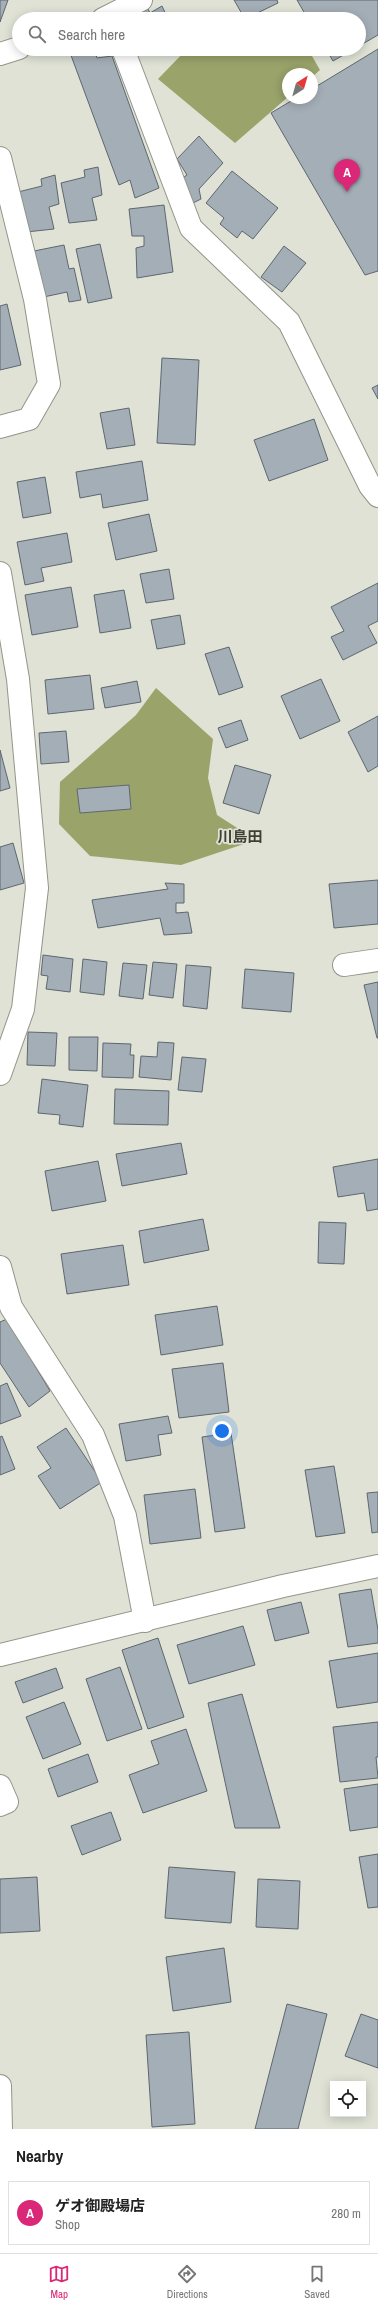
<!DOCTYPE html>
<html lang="en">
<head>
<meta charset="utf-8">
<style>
  body { margin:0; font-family:"Archivo Narrow","Noto Sans JP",sans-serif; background:#f6f6f6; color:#222 }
  .controls { position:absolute; right:12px; bottom:12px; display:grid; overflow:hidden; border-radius:0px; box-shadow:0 2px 10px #0003 }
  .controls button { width:36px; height:36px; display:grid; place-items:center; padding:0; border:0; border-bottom:1px solid #e0e0e0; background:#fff; color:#222; font:20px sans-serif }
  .compass { position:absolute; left:282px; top:68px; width:36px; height:36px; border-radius:50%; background:#fff; box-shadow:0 2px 10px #0003; rotate:37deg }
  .you { position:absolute; left:222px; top:1431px; width:14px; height:14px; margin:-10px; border:3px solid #fff; border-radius:50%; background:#1a73e8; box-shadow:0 0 0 6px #1a73e833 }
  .badge { display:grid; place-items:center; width:26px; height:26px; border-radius:50%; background:#db2777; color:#fff; font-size:13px; font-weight:700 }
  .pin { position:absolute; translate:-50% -33px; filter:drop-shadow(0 1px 2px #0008) }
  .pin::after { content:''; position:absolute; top:21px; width:14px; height:12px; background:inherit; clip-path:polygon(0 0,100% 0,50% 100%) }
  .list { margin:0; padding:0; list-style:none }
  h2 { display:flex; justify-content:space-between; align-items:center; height:52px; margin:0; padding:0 16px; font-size:17px }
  h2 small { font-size:13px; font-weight:400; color:#767676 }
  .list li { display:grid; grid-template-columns:26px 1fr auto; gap:12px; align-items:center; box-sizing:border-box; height:64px; margin:0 8px 8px; padding:0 8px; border:1px solid #e0e0e0; border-radius:0px }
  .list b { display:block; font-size:15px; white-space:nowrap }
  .list p { margin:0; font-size:13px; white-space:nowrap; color:#767676 }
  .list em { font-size:13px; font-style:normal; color:#767676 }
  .icon { flex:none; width:22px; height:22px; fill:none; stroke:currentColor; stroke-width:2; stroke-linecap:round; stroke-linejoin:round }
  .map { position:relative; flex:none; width:378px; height:2129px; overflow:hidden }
  .search { position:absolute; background:#fff; box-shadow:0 2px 10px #0003; left:12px; right:12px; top:12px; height:44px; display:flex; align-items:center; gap:10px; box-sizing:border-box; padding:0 14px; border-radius:22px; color:#767676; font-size:15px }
  .sheet { height:124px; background:#fff }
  nav { display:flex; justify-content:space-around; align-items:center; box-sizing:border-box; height:56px; border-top:1px solid #e0e0e0; background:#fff; font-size:11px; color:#767676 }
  nav a { display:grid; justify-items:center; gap:2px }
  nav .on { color:#db2777 }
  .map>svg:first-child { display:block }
  .forest { fill:#9aa36a }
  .building { fill:#a4aeb6; stroke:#5e676f }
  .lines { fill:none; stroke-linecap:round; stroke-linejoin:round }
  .street-casing { stroke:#93958a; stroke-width:24 }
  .street { stroke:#fff; stroke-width:22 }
  .labels { text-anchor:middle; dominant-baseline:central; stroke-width:3.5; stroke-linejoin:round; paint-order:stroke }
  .quarter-label { font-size:15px; font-weight:bold; fill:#3e4036; stroke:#dfe2d5 }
</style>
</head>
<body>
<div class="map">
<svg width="378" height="2129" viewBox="0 0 378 2129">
  <rect width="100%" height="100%" fill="#dfe2d5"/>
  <g class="forest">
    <path d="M187 49H308L320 70 312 77V74H288V97L235 143 158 79Z"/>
    <path d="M156 688 213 739 208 778 217 815 256 840 181 865 90 856 59 824 60 782 136 715Z"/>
  </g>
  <g class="building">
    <path d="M0 0H8L0 22Z"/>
    <path d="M234 0H277L278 3 245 19Z"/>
    <path d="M297 0H378V35L359 46V19H308Z"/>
    <path d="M162 6 168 19H133L131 15 147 7 150 13Z"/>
    <path d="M94 49 97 58 112 56 159 188 135 198 130 180 119 185 69 50Z"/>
    <path d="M326 49H354L333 61Z"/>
    <path d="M378 49V271L365 275 271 113 296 98H312V89Z"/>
    <path d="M199 136 223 163 199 189 201 199 193 203 181 179 187 175 177 159Z"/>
    <path d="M98 167 102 195 92 198 97 220 69 223 61 183 85 177 84 170Z"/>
    <path d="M232 171 278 208 253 239 242 231 237 238 220 224 224 218 206 203Z"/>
    <path d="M55 175 59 204 49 207 54 229 26 232 18 192 42 186 41 179Z"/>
    <path d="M164 205 173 272 137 278 136 248 144 246V236H132L129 209Z"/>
    <path d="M100 244 112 298 88 303 76 249Z"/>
    <path d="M64 245 69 269 74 268 81 300 69 302 67 292 39 298 29 252Z"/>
    <path d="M284 246 306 263 282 292 261 277Z"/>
    <path d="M7 304 21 365 0 370V306Z"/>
    <path d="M162 358 199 360 195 445 157 443Z"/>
    <path d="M378 385V399L372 388Z"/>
    <path d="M129 408 135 445 107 449 100 413Z"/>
    <path d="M314 419 328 460 269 481 254 440Z"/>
    <path d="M142 461 148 500 103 508 101 494 80 498 76 472Z"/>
    <path d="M45 477 51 513 23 518 17 482Z"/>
    <path d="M149 514 157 551 116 560 108 523Z"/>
    <path d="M67 533 72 562 41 568 44 581 25 585 17 542Z"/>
    <path d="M169 569 174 599 146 603 140 574Z"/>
    <path d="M378 583V621L368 626 377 643 343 660 331 637 344 631 331 607Z"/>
    <path d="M71 587 78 627 32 635 25 595Z"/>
    <path d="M124 590 131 628 100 633 94 595Z"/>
    <path d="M180 615 185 644 157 649 151 620Z"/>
    <path d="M229 647 243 687 219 695 205 654Z"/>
    <path d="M90 675 94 709 48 714 45 680Z"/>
    <path d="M321 679 340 721 300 739 281 696Z"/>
    <path d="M137 681 141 702 105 708 101 688Z"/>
    <path d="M378 716V766L368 772 348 732Z"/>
    <path d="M241 720 248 740 226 748 218 728Z"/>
    <path d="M66 731 69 762 41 764 39 733Z"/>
    <path d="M0 750 10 788 0 791Z"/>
    <path d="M235 765 271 775 259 814 223 803Z"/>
    <path d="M129 785 131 809 80 813 77 789Z"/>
    <path d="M13 843 24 883 0 890V847Z"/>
    <path d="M378 880V924L334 928 329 884Z"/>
    <path d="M165 883 184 884V903H176V913L188 912 192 933 164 935 160 918 98 928 92 900 168 889Z"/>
    <path d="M43 955 73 959 70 992 46 989 48 976 41 975Z"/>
    <path d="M83 959 107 962 104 995 80 992Z"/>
    <path d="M153 962 177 964 173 998 149 995Z"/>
    <path d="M123 963 147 965 143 999 119 996Z"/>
    <path d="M186 965 211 967 207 1009 183 1006Z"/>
    <path d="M245 969 294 973 291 1012 242 1008Z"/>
    <path d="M378 982V1038H377L364 985Z"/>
    <path d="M28 1032 57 1033 55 1066 27 1065Z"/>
    <path d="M69 1037H98L97 1071 69 1070Z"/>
    <path d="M158 1042 174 1043 171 1080 139 1077 141 1056 157 1057Z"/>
    <path d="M103 1043 131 1044 130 1055H134L133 1078 102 1077Z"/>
    <path d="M182 1057 206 1059 202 1092 178 1090Z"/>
    <path d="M42 1079 88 1085 83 1127 59 1124 60 1115 38 1113Z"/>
    <path d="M115 1089 169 1091 168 1125 114 1124Z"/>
    <path d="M181 1143 187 1174 122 1186 116 1154Z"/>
    <path d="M378 1159V1209L367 1211 364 1193 338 1197 333 1167Z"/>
    <path d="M98 1161 106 1201 52 1211 45 1171Z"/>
    <path d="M203 1219 209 1250 144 1263 139 1231Z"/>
    <path d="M319 1222 346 1223 344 1264 318 1263Z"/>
    <path d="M123 1245 129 1285 67 1294 61 1254Z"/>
    <path d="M217 1306 223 1345 161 1355 155 1315Z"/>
    <path d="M7 1319 50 1391 29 1407 0 1363V1322Z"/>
    <path d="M223 1363 229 1412 179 1418 172 1369Z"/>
    <path d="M7 1383 21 1416 0 1424V1386Z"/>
    <path d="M168 1416 172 1433 158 1435 161 1455 126 1461 119 1424Z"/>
    <path d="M66 1428 102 1482 60 1509 38 1476 51 1468 37 1447Z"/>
    <path d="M231 1433 245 1528 215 1532 202 1437Z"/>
    <path d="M2 1436 15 1469 0 1475V1437Z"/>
    <path d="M334 1466 345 1533 316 1537 305 1470Z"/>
    <path d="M195 1489 201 1538 150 1544 144 1495Z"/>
    <path d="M378 1492V1532L372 1533 367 1493Z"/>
    <path d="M371 1589 378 1630V1643L348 1647 339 1594Z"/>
    <path d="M301 1602 309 1633 275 1641 267 1610Z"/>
    <path d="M243 1626 255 1665 189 1684 177 1645Z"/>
    <path d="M158 1638 184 1717 148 1729 122 1650Z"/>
    <path d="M378 1653V1702L337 1708 329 1661Z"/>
    <path d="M120 1667 142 1729 107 1741 86 1679Z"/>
    <path d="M56 1668 63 1688 23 1703 15 1682Z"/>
    <path d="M242 1694 280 1828H235L208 1703Z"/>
    <path d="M64 1702 81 1744 43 1759 26 1717Z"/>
    <path d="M378 1722V1757H376L378 1778 340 1782 333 1727Z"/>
    <path d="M186 1729 207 1791 143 1813 129 1775 159 1764 151 1741Z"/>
    <path d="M88 1754 98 1782 58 1797 48 1769Z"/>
    <path d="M378 1784V1827L350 1831 344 1789Z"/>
    <path d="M111 1812 121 1840 82 1855 71 1826Z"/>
    <path d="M378 1854V1907L368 1908 359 1857Z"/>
    <path d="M169 1867 235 1872 231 1923 165 1918Z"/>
    <path d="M37 1877 40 1931 0 1933V1879Z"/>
    <path d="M258 1879 300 1881 298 1929 256 1927Z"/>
    <path d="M224 1948 231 2002 173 2011 166 1957Z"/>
    <path d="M287 2004 327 2014 298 2129H255Z"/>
    <path d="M361 2014 378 2020V2068L345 2056Z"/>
    <path d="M189 2032 195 2124 152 2127 146 2035Z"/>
  </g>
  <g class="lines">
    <g class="street-casing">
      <g id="street">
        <path d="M103 19 141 0"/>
        <path d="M123 49 191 228 289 322 370 486 378 496"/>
        <path d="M0 54 19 48"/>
        <path d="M0 158 35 299 49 384 29 419 0 427"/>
        <path d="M0 573 18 679 37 888 23 1009 0 1074"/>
        <path d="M344 965 378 960"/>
        <path d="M0 1267 11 1307 93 1435 125 1516 145 1621"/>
        <path d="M0 1655 283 1586 378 1566"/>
        <path d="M0 1786 7 1802 0 1805"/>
        <path d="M0 2086 1 2129"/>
      </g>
    </g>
    <use href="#street" class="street"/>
  </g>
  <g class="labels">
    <g class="quarter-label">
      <text x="240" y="836">川島田</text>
    </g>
  </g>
</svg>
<div class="controls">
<button><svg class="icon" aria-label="locate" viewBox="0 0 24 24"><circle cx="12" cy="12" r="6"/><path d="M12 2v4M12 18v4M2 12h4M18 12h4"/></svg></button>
</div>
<svg class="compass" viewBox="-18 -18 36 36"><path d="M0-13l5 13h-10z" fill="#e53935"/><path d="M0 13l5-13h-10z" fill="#767676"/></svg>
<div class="you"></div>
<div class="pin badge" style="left:347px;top:192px">A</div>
<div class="search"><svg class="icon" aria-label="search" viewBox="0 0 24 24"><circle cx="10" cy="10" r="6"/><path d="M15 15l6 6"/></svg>Search here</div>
</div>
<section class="sheet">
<h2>Nearby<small></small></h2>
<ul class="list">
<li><span class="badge">A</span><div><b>ゲオ御殿場店</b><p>Shop</p></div><em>280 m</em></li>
</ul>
</section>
<nav>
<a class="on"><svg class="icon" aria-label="map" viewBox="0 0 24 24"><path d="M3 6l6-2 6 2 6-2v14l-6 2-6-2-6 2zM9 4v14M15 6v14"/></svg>Map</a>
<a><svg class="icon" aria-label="directions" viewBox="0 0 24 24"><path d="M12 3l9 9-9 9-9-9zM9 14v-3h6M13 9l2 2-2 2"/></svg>Directions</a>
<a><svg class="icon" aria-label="saved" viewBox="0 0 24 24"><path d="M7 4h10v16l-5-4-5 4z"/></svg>Saved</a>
</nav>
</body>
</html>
